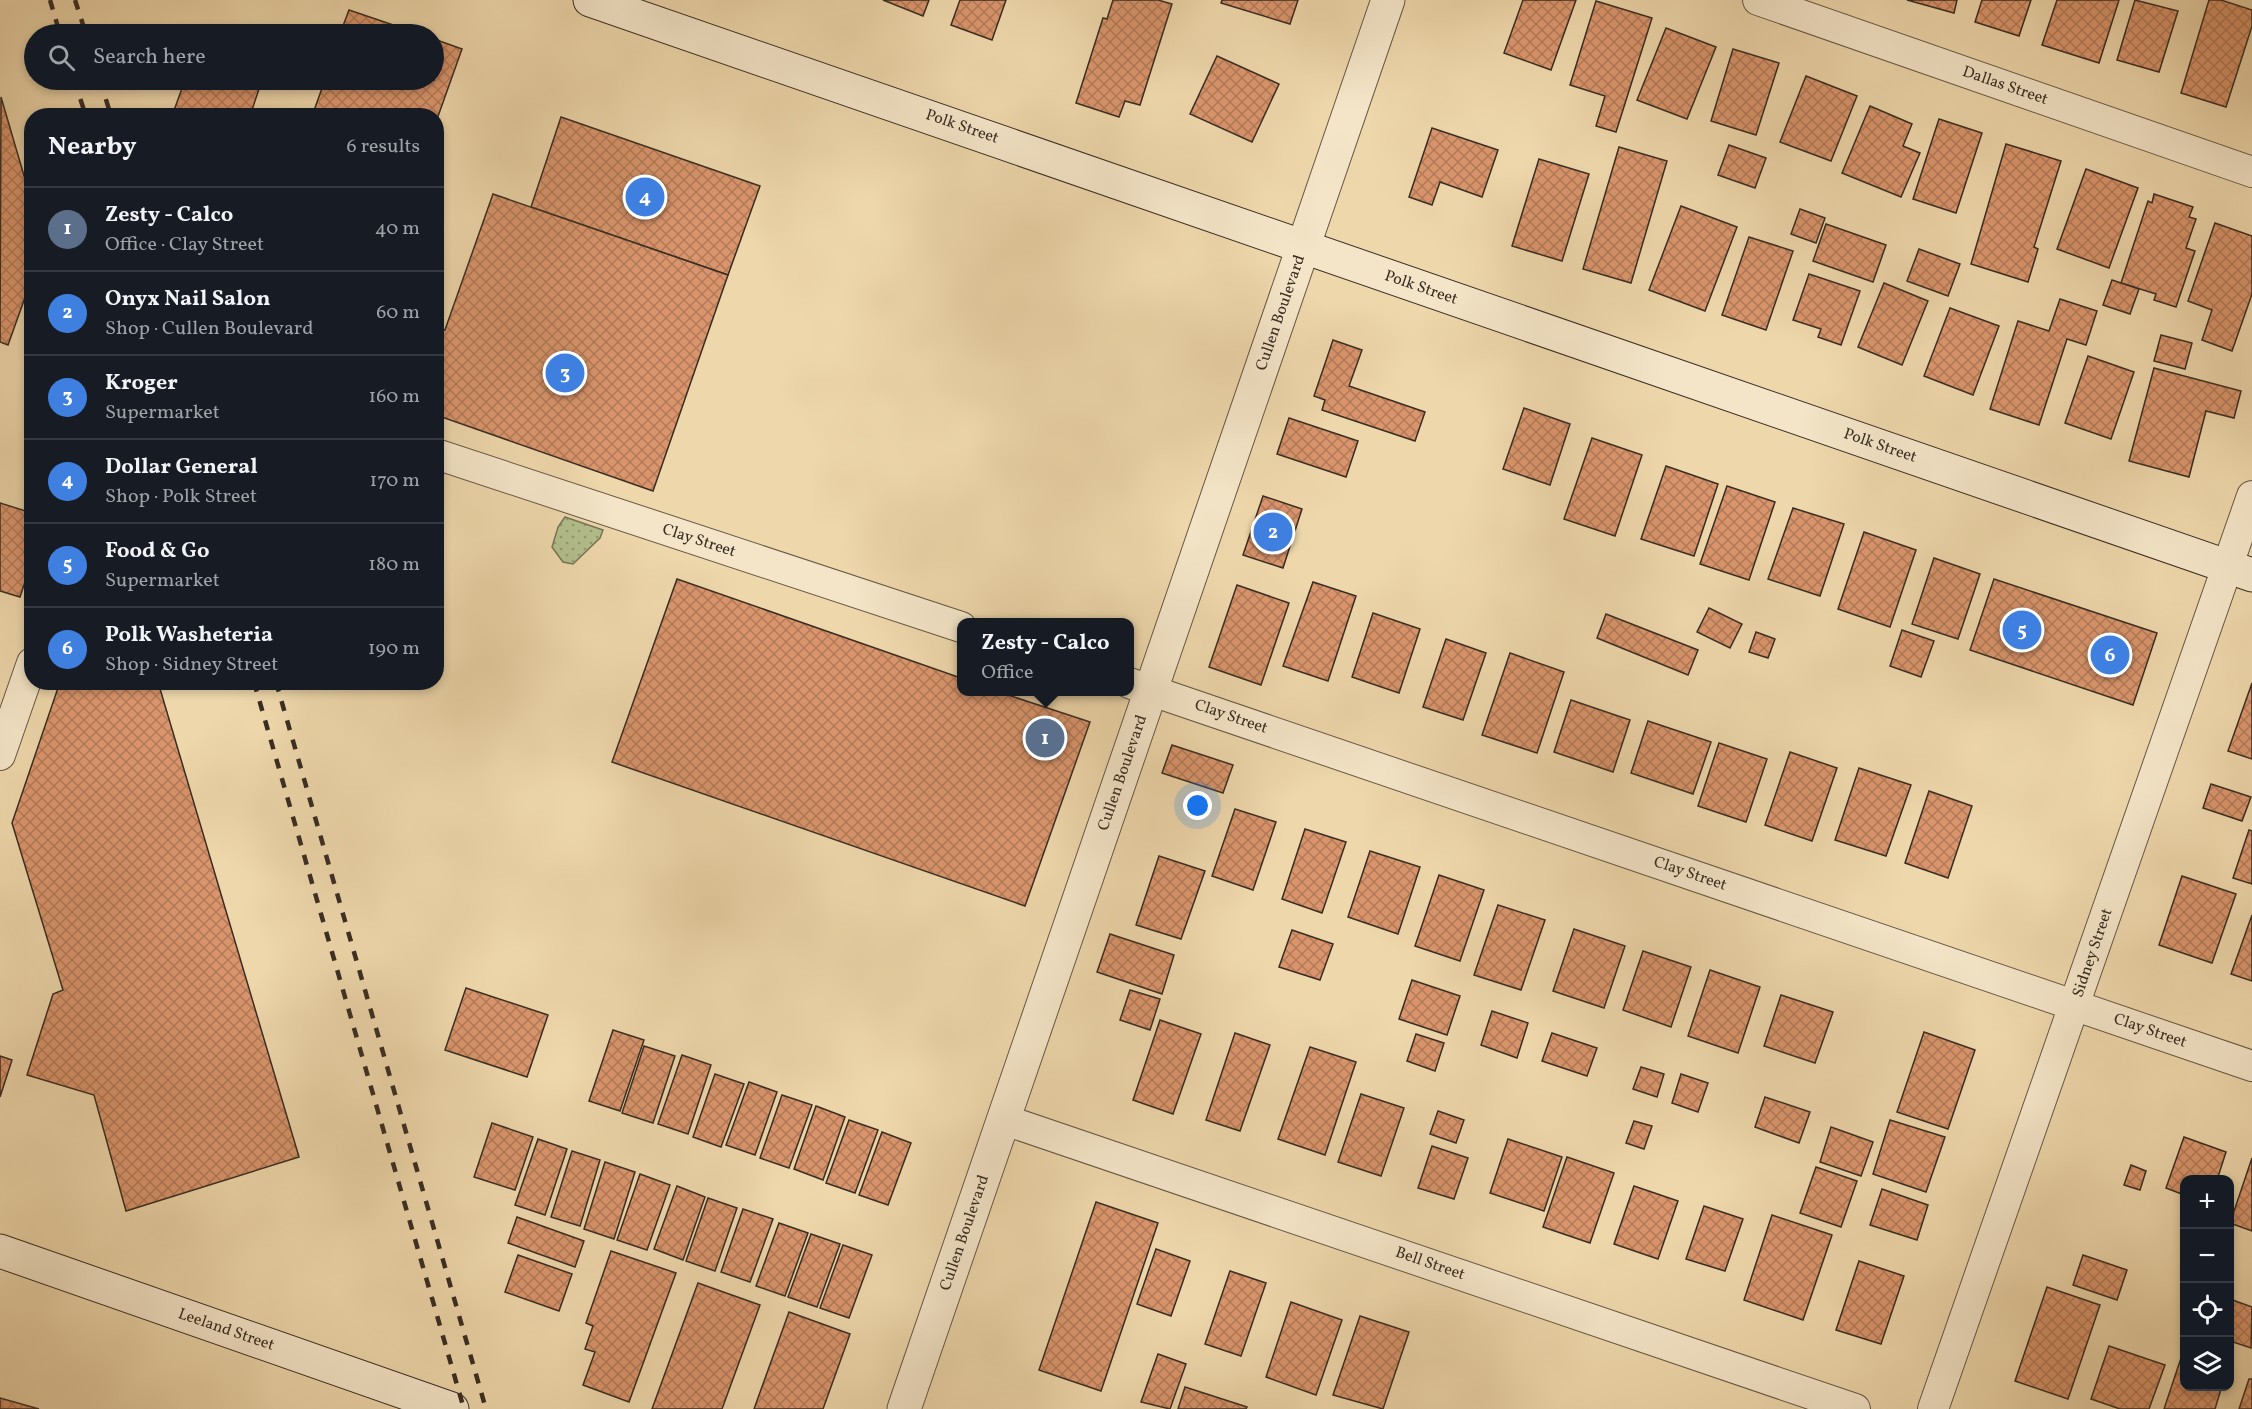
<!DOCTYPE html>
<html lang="en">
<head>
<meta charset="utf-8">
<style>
  body { margin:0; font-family:Vollkorn,serif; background:#242831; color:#f1f3f6 }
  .controls { position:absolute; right:18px; bottom:18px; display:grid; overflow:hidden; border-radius:12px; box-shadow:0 3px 9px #0003 }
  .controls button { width:54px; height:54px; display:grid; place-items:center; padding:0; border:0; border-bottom:2px solid #363941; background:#171b24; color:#f1f3f6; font:30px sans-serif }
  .you { position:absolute; left:1198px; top:806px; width:21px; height:21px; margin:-15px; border:4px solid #fff; border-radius:50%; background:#1a73e8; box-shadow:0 0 0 9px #1a73e833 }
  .badge { display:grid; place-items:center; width:39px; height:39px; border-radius:50%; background:#0f766e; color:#fff; font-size:20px; font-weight:700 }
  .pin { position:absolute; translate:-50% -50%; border:3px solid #fff; box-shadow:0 2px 6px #0006 }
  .popup { position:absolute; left:957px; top:618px; width:177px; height:78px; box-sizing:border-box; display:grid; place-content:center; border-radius:12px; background:#171b24; filter:drop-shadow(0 2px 4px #0005); font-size:20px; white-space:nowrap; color:#9ea1a6 }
  .popup b { font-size:22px; color:#f1f3f6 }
  .popup::after { content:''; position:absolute; left:50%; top:100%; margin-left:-12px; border:12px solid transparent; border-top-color:#171b24 }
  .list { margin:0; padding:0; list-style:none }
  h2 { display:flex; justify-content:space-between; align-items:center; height:78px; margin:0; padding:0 24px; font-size:26px }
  h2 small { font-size:20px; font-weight:400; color:#9ea1a6 }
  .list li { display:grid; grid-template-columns:39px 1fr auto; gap:18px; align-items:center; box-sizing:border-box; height:84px; padding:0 24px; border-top:2px solid #363941 }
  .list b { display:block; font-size:22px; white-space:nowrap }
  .list p { margin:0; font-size:20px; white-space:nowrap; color:#9ea1a6 }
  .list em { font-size:20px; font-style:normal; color:#9ea1a6 }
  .icon { flex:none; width:33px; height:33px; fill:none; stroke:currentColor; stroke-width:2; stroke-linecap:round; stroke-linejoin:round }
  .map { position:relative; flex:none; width:2252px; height:1409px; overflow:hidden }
  .search { position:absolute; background:#171b24; box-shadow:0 3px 9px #0003; left:24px; top:24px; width:420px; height:66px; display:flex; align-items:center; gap:15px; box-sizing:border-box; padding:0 21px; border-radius:33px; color:#9ea1a6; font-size:22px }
  .panel { position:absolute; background:#171b24; box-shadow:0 3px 9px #0003; left:24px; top:108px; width:420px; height:582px; border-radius:24px }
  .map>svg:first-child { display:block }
  .grass { fill:url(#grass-dots); stroke:#767658; stroke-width:1.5 }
  .building { fill:url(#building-cross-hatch); stroke:#382d23; stroke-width:1.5 }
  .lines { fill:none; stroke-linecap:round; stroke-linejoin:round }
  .minor-casing { stroke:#665845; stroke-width:32 }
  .tertiary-casing { stroke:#665845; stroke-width:35 }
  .secondary-casing { stroke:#382d23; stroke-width:35 }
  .minor { stroke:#f4e5c8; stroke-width:30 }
  .tertiary { stroke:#f4e5c8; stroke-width:33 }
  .secondary { stroke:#f4e5c8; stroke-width:33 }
  .rail { stroke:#382d23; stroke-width:4.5; stroke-dasharray:10 10; stroke-linecap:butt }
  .labels { text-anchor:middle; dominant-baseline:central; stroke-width:6; stroke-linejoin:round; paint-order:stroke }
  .street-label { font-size:16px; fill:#382d23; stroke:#f4e5c8 }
</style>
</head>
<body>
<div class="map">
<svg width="2252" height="1409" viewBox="0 0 2252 1409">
  <defs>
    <pattern id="grass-dots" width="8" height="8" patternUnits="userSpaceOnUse" patternTransform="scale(1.5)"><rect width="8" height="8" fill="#b3bf8d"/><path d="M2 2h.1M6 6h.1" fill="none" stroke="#939c73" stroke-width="1.8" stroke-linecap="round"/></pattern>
    <pattern id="building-cross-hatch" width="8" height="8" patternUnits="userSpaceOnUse" patternTransform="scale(1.5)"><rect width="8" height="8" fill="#da956c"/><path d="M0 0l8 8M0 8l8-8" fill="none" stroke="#b27a58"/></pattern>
  </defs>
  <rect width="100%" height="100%" fill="#eed7ab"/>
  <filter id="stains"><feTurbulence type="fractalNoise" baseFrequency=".00333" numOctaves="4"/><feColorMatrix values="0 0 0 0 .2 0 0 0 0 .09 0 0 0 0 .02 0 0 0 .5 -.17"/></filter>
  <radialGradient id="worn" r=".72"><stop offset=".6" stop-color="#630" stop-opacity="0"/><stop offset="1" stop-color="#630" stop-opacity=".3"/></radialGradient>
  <path class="grass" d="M565 517 603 530 600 538 573 564 563 562 552 547 558 527Z"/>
  <g class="building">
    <path d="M883 0H929L923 16Z"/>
    <path d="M960 0H1006L992 40 951 25Z"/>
    <path d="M1113 0H1158L1172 4 1140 105 1125 101 1119 117 1076 103 1103 18 1107 19Z"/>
    <path d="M1222 0H1298L1290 24 1221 3Z"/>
    <path d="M1523 0H1576L1551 70 1504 53Z"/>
    <path d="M1907 0H1957L1954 13Z"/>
    <path d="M1982 0H2031L2019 36 1975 22Z"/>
    <path d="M2057 0H2119L2099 63 2042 45Z"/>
    <path d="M2135 0 2178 11 2159 72 2117 60Z"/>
    <path d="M2209 0H2221L2252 10V26L2226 107 2181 93Z"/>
    <path d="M1596 1 1652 18 1616 132 1596 126 1605 96 1570 85Z"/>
    <path d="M349 10 420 34H340Z"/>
    <path d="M1666 28 1716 47 1687 119 1637 100Z"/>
    <path d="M434 39 462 49 436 122V116H312L325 80H434Z"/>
    <path d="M1733 49 1779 63 1756 135 1711 121Z"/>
    <path d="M1217 56 1279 84 1252 142 1190 114Z"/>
    <path d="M1806 76 1857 96 1831 161 1780 142Z"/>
    <path d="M185 80H262L250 116H172Z"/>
    <path d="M1 97 32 203V278L8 345 0 342Z"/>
    <path d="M1870 106 1912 124 1903 146 1920 153 1901 197 1842 173Z"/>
    <path d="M561 117 760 186 728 275 531 207Z"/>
    <path d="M1939 119 1982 133 1956 213 1913 199Z"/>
    <path d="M1432 128 1498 150 1482 197 1440 182 1432 205 1409 197Z"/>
    <path d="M2006 144 2061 161 2034 247 2038 249 2028 282 1971 264Z"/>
    <path d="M1729 145 1766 158 1755 188 1718 175Z"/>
    <path d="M1619 147 1667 161 1631 283 1583 269Z"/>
    <path d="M1539 159 1589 174 1562 261 1512 246Z"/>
    <path d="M2086 169 2138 188 2109 268 2057 249Z"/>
    <path d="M493 194 728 275 653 491 436 415V327L445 330 446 327Z"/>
    <path d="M2154 194 2193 207 2189 217 2196 219 2186 248 2195 251 2176 307 2154 300 2156 294 2121 283 2148 201 2152 203Z"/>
    <path d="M1681 206 1737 227 1705 311 1649 290Z"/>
    <path d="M1800 209 1825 218 1816 243 1791 234Z"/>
    <path d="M2215 223 2252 236V294L2232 351 2202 340 2212 310 2188 301Z"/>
    <path d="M1826 224 1886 245 1873 282 1813 261Z"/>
    <path d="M1749 237 1793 251 1766 330 1722 315Z"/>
    <path d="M1919 249 1960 264 1948 296 1907 281Z"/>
    <path d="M1809 274 1860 291 1841 345 1818 337 1821 329 1793 320Z"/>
    <path d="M2112 280 2139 289 2130 314 2103 305Z"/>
    <path d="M1884 283 1928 301 1902 365 1858 347Z"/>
    <path d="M2060 299 2097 311 2086 345 2067 339 2039 425 1990 409 2018 321 2049 331Z"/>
    <path d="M1950 308 1999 326 1973 395 1924 376Z"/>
    <path d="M2161 335 2192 343 2185 369 2154 361Z"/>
    <path d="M1333 340 1362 350 1349 386 1425 412 1415 441 1322 410 1325 400 1314 396Z"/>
    <path d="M2088 356 2134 372 2111 439 2065 423Z"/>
    <path d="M2154 368 2241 391 2234 418 2206 411 2189 477 2129 461Z"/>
    <path d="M1524 408 1570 424 1550 485 1503 469Z"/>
    <path d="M1289 418 1358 441 1346 477 1277 454Z"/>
    <path d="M1592 438 1642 455 1615 536 1564 519Z"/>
    <path d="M1666 466 1718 484 1694 556 1641 539Z"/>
    <path d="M1727 486 1775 502 1749 580 1700 564Z"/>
    <path d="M1263 496 1302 509 1283 568 1243 555Z"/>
    <path d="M0 503 32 513V561L20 597 0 591Z"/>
    <path d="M1793 508 1844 524 1820 596 1768 579Z"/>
    <path d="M1864 532 1916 550 1890 627 1838 609Z"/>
    <path d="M1934 558 1980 574 1958 639 1912 624Z"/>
    <path d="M677 579 961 678V692H999L1090 722 1025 906 612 762Z"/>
    <path d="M1994 579 2157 633 2133 705 1970 650Z"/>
    <path d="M1313 582 1356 596 1328 681 1283 666Z"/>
    <path d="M1237 585 1289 603 1261 685 1209 667Z"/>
    <path d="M1709 608 1742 624 1730 648 1697 632Z"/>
    <path d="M1373 613 1420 629 1399 693 1352 677Z"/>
    <path d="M1606 614 1698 650 1688 675 1597 638Z"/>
    <path d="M1902 630 1934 641 1921 677 1890 666Z"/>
    <path d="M1756 632 1775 639 1768 658 1749 652Z"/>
    <path d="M1446 639 1486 653 1463 720 1423 707Z"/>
    <path d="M1510 653 1564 672 1537 753 1482 735Z"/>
    <path d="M60 682H158L299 1157 126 1211 94 1095 27 1075 53 994 63 990 12 823Z"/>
    <path d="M2252 683V759L2228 751Z"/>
    <path d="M1571 700 1630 720 1613 772 1554 752Z"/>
    <path d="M1648 721 1711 742 1693 794 1631 773Z"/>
    <path d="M1719 743 1767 759 1746 822 1698 806Z"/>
    <path d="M1172 745 1233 765 1223 793 1162 773Z"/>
    <path d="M1790 752 1837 768 1812 841 1765 825Z"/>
    <path d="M1859 768 1911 785 1886 856 1835 840Z"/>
    <path d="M2211 784 2251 797 2242 821 2203 808Z"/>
    <path d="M1929 791 1972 806 1948 878 1905 863Z"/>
    <path d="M1235 809 1276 822 1253 890 1212 876Z"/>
    <path d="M1305 829 1346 842 1322 913 1282 899Z"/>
    <path d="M2249 830 2252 831V884L2233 878Z"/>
    <path d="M1370 851 1420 867 1398 934 1348 917Z"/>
    <path d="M1159 856 1205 871 1181 939 1136 925Z"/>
    <path d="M1439 875 1484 890 1460 961 1415 946Z"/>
    <path d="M2182 876 2236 894 2212 963 2159 945Z"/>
    <path d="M1498 905 1545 920 1521 990 1474 975Z"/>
    <path d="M2252 915V981L2231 974Z"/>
    <path d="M1574 929 1625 946 1604 1008 1553 991Z"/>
    <path d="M1292 930 1333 944 1320 980 1279 967Z"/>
    <path d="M1110 934 1174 955 1162 994 1097 972Z"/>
    <path d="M1643 951 1691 967 1671 1027 1623 1010Z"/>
    <path d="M1710 970 1760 987 1738 1053 1688 1036Z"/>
    <path d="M1412 980 1460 996 1447 1035 1399 1019Z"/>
    <path d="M466 988 548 1015 527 1077 445 1050Z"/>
    <path d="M1130 990 1160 999 1150 1030 1120 1020Z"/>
    <path d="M1781 995 1833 1012 1815 1063 1764 1046Z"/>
    <path d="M1492 1011 1528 1023 1517 1058 1481 1045Z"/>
    <path d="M1160 1020 1201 1034 1173 1114 1133 1100Z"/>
    <path d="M613 1030 644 1040 620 1111 589 1101Z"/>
    <path d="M1924 1032 1975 1050 1948 1129 1897 1112Z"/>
    <path d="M1235 1033 1270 1045 1240 1131 1206 1120Z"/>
    <path d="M1552 1033 1597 1048 1587 1076 1542 1061Z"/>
    <path d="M1416 1034 1444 1043 1435 1071 1407 1061Z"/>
    <path d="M644 1046 675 1056 653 1123 622 1113Z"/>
    <path d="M1310 1047 1356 1062 1325 1155 1278 1139Z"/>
    <path d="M682 1055 711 1065 688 1134 658 1124Z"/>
    <path d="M0 1056 12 1060 0 1097Z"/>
    <path d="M1641 1067 1664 1074 1657 1097 1633 1089Z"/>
    <path d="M715 1074 744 1084 721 1147 693 1137Z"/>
    <path d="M1681 1074 1708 1083 1698 1112 1672 1103Z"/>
    <path d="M749 1082 777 1092 755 1155 726 1145Z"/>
    <path d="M1361 1094 1404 1108 1381 1176 1338 1162Z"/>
    <path d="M782 1095 812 1105 789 1168 760 1158Z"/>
    <path d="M1765 1097 1810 1112 1799 1143 1755 1127Z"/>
    <path d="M816 1106 845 1117 823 1180 794 1169Z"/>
    <path d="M1438 1111 1464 1120 1456 1143 1430 1134Z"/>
    <path d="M849 1120 878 1130 855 1193 826 1183Z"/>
    <path d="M1890 1120 1945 1137 1926 1192 1873 1174Z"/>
    <path d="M1634 1121 1652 1126 1644 1149 1626 1143Z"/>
    <path d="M492 1123 533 1137 515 1190 474 1177Z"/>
    <path d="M1831 1127 1873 1142 1861 1176 1820 1162Z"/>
    <path d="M882 1132 911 1143 888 1205 859 1195Z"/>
    <path d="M2184 1137 2226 1152 2217 1180H2184V1195L2166 1188Z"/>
    <path d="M538 1139 567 1149 545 1215 515 1205Z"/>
    <path d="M1508 1139 1562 1157 1544 1211 1490 1193Z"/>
    <path d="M1432 1146 1468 1158 1454 1199 1418 1188Z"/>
    <path d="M572 1151 600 1160 580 1226 551 1217Z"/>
    <path d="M1567 1157 1614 1173 1590 1243 1543 1227Z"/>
    <path d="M2252 1158V1231L2230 1223Z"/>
    <path d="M605 1162 635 1172 614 1239 584 1229Z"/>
    <path d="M2131 1165 2146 1171 2140 1190 2124 1185Z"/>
    <path d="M1816 1167 1857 1181 1841 1227 1800 1213Z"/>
    <path d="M640 1174 670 1185 647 1250 617 1240Z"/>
    <path d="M677 1186 705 1197 683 1260 654 1249Z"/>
    <path d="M1634 1186 1678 1201 1658 1259 1614 1244Z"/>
    <path d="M1882 1189 1928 1205 1917 1240 1870 1225Z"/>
    <path d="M708 1198 737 1208 715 1271 686 1261Z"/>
    <path d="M1096 1202 1158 1223 1101 1391 1039 1370Z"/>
    <path d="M1704 1206 1743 1219 1725 1271 1686 1259Z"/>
    <path d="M743 1209 773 1219 750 1282 721 1272Z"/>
    <path d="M1772 1215 1832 1235 1803 1320 1744 1300Z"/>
    <path d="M517 1217 584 1241 575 1267 508 1243Z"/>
    <path d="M779 1223 808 1233 785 1296 756 1286Z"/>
    <path d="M811 1234 840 1244 817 1307 788 1297Z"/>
    <path d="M843 1245 872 1255 849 1318 820 1308Z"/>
    <path d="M1156 1249 1190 1261 1171 1316 1137 1304Z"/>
    <path d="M611 1251 676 1273 629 1402 583 1385 595 1352 585 1349 593 1326 586 1323Z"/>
    <path d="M518 1255 572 1274 559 1311 505 1292Z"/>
    <path d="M2083 1255 2127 1270 2117 1300 2073 1285Z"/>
    <path d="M1859 1261 1904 1276 1881 1344 1836 1330Z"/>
    <path d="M1230 1271 1266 1283 1241 1356 1205 1344Z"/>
    <path d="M698 1283 760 1305 722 1409H652Z"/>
    <path d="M2047 1287 2100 1305 2068 1399 2015 1381Z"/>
    <path d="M2230 1299 2252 1307 2251 1348 2230 1341Z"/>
    <path d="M1291 1302 1342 1320 1316 1395 1266 1377Z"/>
    <path d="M789 1312 850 1334 823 1409H754Z"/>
    <path d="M1360 1316 1409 1332 1383 1409 1333 1395Z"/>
    <path d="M2109 1346 2165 1365 2149 1409H2120L2091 1399Z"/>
    <path d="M1158 1354 1186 1364 1170 1409 1141 1402Z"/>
    <path d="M2182 1355 2184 1356V1386H2222L2215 1409H2164Z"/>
    <path d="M2249 1379H2252V1409H2239Z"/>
    <path d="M1185 1387 1247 1407 1246 1409H1178Z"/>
    <path d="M0 1398 39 1409H0Z"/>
  </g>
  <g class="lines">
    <g class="minor-casing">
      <g id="minor">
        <path d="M1758 0 2252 172"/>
        <path d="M436 454 961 627"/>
        <path d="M1129 683 2252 1066"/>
        <path d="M0 755 32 663"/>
        <path d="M1005 1120 1855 1409"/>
        <path d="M1933 1409 2252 496"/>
      </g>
    </g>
    <g class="tertiary-casing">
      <path id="tertiary" d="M904 1409 1388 0"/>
    </g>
    <g class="secondary-casing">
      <g id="secondary">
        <path d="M590 0 2252 575"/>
        <path d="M0 1251 452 1409"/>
      </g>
    </g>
    <use href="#minor" class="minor"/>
    <use href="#tertiary" class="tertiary"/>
    <use href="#secondary" class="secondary"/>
    <g class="rail">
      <path d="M50 0 60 34"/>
      <path d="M75 0 86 34"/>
      <path d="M74 80 86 116"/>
      <path d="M100 80 111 116"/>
      <path d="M254 682 464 1409"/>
      <path d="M276 682 486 1409"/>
    </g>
  </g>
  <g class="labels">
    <g class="street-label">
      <text transform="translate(2005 86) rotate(19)">Dallas Street</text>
      <text transform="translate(962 127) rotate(19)">Polk Street</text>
      <text transform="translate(1421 288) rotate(19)">Polk Street</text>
      <text transform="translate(1281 313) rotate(-71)">Cullen Boulevard</text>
      <text transform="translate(1880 446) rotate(19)">Polk Street</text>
      <text transform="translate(699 541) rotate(18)">Clay Street</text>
      <text transform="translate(1231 717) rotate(19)">Clay Street</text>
      <text transform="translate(1123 773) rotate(-71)">Cullen Boulevard</text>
      <text transform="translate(1690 874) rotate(19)">Clay Street</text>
      <text transform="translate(2093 953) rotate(-71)">Sidney Street</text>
      <text transform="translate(2150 1031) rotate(19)">Clay Street</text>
      <text transform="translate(965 1233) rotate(-71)">Cullen Boulevard</text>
      <text transform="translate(1430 1264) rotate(19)">Bell Street</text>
      <text transform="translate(226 1330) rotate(19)">Leeland Street</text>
    </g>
  </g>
  <rect width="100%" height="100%" filter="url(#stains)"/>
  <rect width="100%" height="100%" fill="url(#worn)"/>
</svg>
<div class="controls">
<button>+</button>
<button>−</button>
<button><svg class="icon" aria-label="locate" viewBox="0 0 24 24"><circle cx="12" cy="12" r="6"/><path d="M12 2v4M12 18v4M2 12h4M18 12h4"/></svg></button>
<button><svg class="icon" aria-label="layers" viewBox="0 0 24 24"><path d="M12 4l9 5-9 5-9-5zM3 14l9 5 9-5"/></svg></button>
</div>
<div class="you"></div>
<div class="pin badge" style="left:1045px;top:738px;background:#5c6f8a">1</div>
<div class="popup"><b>Zesty - Calco</b>Office</div>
<div class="pin badge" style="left:1273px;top:532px;background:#3f7fe0">2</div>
<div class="pin badge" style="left:565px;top:373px;background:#3f7fe0">3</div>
<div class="pin badge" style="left:645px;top:197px;background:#3f7fe0">4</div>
<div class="pin badge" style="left:2022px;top:630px;background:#3f7fe0">5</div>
<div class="pin badge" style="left:2110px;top:655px;background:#3f7fe0">6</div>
<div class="search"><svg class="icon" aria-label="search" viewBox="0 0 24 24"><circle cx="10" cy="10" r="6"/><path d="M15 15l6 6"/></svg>Search here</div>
<section class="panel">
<h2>Nearby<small>6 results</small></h2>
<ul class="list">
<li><span class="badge" style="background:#5c6f8a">1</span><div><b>Zesty - Calco</b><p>Office · Clay Street</p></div><em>40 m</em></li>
<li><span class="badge" style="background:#3f7fe0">2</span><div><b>Onyx Nail Salon</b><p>Shop · Cullen Boulevard</p></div><em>60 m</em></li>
<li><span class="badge" style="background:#3f7fe0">3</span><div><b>Kroger</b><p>Supermarket</p></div><em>160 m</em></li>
<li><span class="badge" style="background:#3f7fe0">4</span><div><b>Dollar General</b><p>Shop · Polk Street</p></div><em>170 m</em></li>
<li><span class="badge" style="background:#3f7fe0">5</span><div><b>Food &amp; Go</b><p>Supermarket</p></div><em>180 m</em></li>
<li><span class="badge" style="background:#3f7fe0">6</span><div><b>Polk Washeteria</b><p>Shop · Sidney Street</p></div><em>190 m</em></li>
</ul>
</section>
</div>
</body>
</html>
